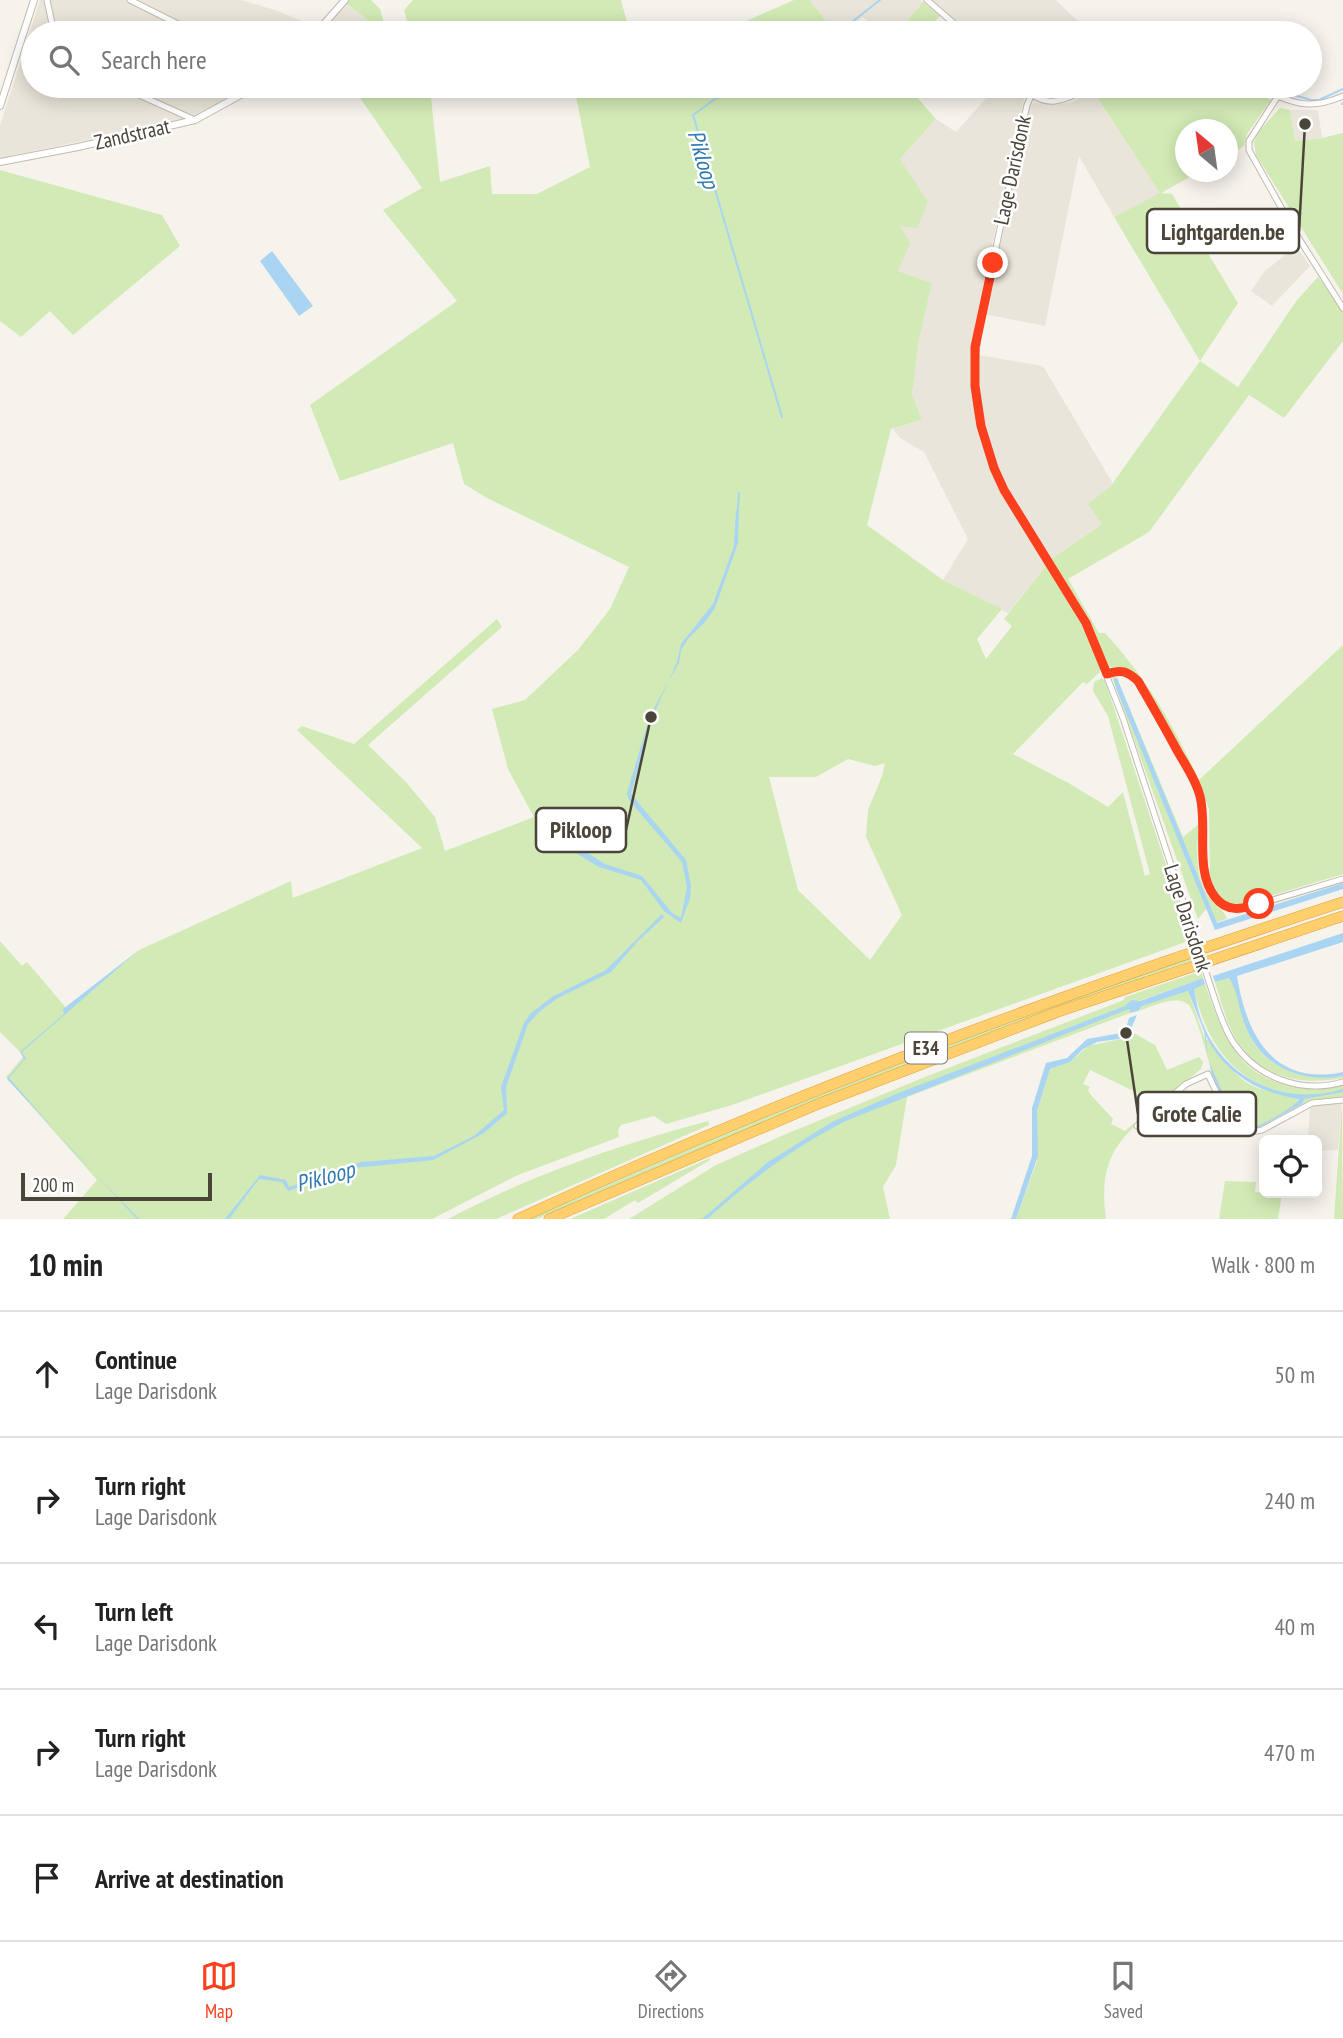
<!DOCTYPE html>
<html lang="en">
<head>
<meta charset="utf-8">
<style>
  body { margin:0; font-family:"PT Sans Narrow",sans-serif; background:#f6f6f6; color:#222 }
  .controls { position:absolute; right:21px; bottom:21px; display:grid; overflow:hidden; border-radius:10px; box-shadow:0 4px 18px #0003 }
  .controls button { width:63px; height:63px; display:grid; place-items:center; padding:0; border:0; border-bottom:2px solid #e0e0e0; background:#fff; color:#222; font:35px sans-serif }
  .compass { position:absolute; left:1175px; top:119px; width:63px; height:63px; border-radius:50%; background:#fff; box-shadow:0 4px 18px #0003; rotate:331deg }
  .scale { position:absolute; left:21px; bottom:18px; width:191px; box-sizing:border-box; padding-left:7px; border:4px solid #4b4439; border-top:0; font-size:19px; line-height:24px; white-space:nowrap; color:#4b4439; -webkit-text-stroke:5px #fff; paint-order:stroke }
  .stop { position:absolute; width:21px; height:21px; margin:-16px; border:5px solid #fc3f1d; border-radius:50%; background:#fff }
  .stop.end { background:#fc3f1d; border-color:#fff; box-shadow:0 2px 7px #0008 }
  .list { margin:0; padding:0; list-style:none }
  h2 { display:flex; justify-content:space-between; align-items:center; height:91px; margin:0; padding:0 28px; font-size:30px }
  h2 small { font-size:23px; font-weight:400; color:#767676 }
  .list li { display:grid; grid-template-columns:46px 1fr auto; gap:21px; align-items:center; box-sizing:border-box; height:126px; padding:0 28px; border-top:2px solid #e0e0e0 }
  .list b { display:block; font-size:26px; white-space:nowrap }
  .list p { margin:0; font-size:23px; white-space:nowrap; color:#767676 }
  .list em { font-size:23px; font-style:normal; color:#767676 }
  .icon { flex:none; width:38px; height:38px; fill:none; stroke:currentColor; stroke-width:2; stroke-linecap:round; stroke-linejoin:round }
  .map { position:relative; flex:none; width:1343px; height:1219px; overflow:hidden }
  .search { position:absolute; background:#fff; box-shadow:0 4px 18px #0003; left:21px; right:21px; top:21px; height:77px; display:flex; align-items:center; gap:18px; box-sizing:border-box; padding:0 24px; border-radius:38px; color:#767676; font-size:26px }
  .sheet { height:721px; background:#fff }
  nav { display:flex; justify-content:space-around; align-items:center; box-sizing:border-box; height:98px; border-top:2px solid #e0e0e0; background:#fff; font-size:19px; color:#767676 }
  nav a { display:grid; justify-items:center; gap:4px }
  nav .on { color:#fc3f1d }
  .map>svg:first-child { display:block }
  .residential { fill:#eae5da }
  .green { fill:#d2eab5; fill-rule:evenodd }
  .water { fill:#a9d4f2 }
  .lines { fill:none; stroke-linecap:round; stroke-linejoin:round }
  .stream { stroke:#a9d4f2; stroke-width:2 }
  .minor-casing { stroke:#c2bbae; stroke-width:7 }
  .tertiary-casing { stroke:#c2bbae; stroke-width:8 }
  .motorway-casing { stroke:#e0a43c; stroke-width:11 }
  .minor { stroke:#fff; stroke-width:5 }
  .tertiary { stroke:#fff; stroke-width:6 }
  .motorway { stroke:#ffcf6e; stroke-width:10 }
  .minor-bridge-casing { stroke:#c2bbae; stroke-width:7; stroke-linecap:butt }
  .minor-bridge { stroke:#fff; stroke-width:5 }
  .route { stroke:#fc3f1d; stroke-width:9 }
  .labels { text-anchor:middle; dominant-baseline:central; stroke-width:5; stroke-linejoin:round; paint-order:stroke }
  .shield { fill:#fff; stroke:#817c74; stroke-width:2 }
  .shield-label { font-size:19px; font-weight:bold; fill:#4b4439 }
  .street-label { font-size:21px; fill:#4b4439; stroke:#fff }
  .water-label { font-size:23px; font-style:italic; fill:#2e7ab2; stroke:#fff }
  .leader { fill:none; stroke:#4b4439; stroke-width:2.5 }
  .callout-dot { fill:#4b4439; stroke:#fff; stroke-width:2.5 }
  .callout { fill:#fff; stroke:#4b4439; stroke-width:2.5 }
  .callout-label { font-size:23px; text-anchor:middle; font-weight:bold; fill:#4b4439 }
</style>
</head>
<body>
<div class="map">
<svg width="1343" height="1219" viewBox="0 0 1343 1219">
  <rect width="100%" height="100%" fill="#f6f3ec"/>
  <g class="residential">
    <path d="M40 0H241L278 11 318 28 314 33H33V86H253L198 117 0 158V126Z"/>
    <path d="M810 0H920L923 2 897 33H880L863 17 842 33H835Z"/>
    <path d="M931 0H1056L1090 33H969Z"/>
    <path d="M346 3 379 29 375 33H344L331 21Z"/>
    <path d="M997 86H1020L1024 91V99L975 323 972 351V398L978 431 991 469 1010 507 1046 566 1008 613 943 580 968 539 924 452 900 438 893 429 922 420 912 394 919 340 932 283 898 271 900 159 936 119 956 132Z"/>
    <path d="M1095 86H1102L1104 91 1096 97 1161 193 1114 217 1079 156 1045 326 984 314 1029 108 1034 103 1062 104 1073 102Z"/>
    <path d="M1290 110H1318L1322 138 1295 141Z"/>
    <path d="M1296 246 1310 266 1272 306 1251 291 1265 271Z"/>
    <path d="M979 355 1043 366 1112 482 1103 523 1051 559 1015 503 996 464 981 414 978 386Z"/>
    <path d="M1342 1103 1338 1150 1317 1151V1140H1308L1310 1106Z"/>
  </g>
  <g class="green">
    <path d="M349 0H371L380 9 384 23 379 29 346 3Z"/>
    <path d="M413 0H621L630 33H410L404 10Z"/>
    <path d="M794 0H810L835 33H719Z"/>
    <path d="M923 2 940 16 924 33H897Z"/>
    <path d="M352 86H401L412 96 425 93 424 86H452L430 89 440 182 490 166 492 194H537L590 167 574 86H907L936 119 900 159 928 202 917 228 900 226 910 243 898 271 932 283 919 340 912 394 922 420 891 429 867 525 943 580 1002 609 977 639 986 659 1012 626 1004 619 1046 566 1083 627 1100 667V672L1087 684 1083 682 1013 754 1072 785 1108 807 1123 792 1145 876 1150 874 1108 716 1093 691 1094 682 1102 678 1105 681 1191 940 732 1105 666 1124 654 1116 621 1125 618 1130 619 1137 518 1175 432 1219H63L97 1180 6 1077 24 1056 0 1032V941L22 966 27 962 68 1010 139 950 291 881 293 898 422 848 297 730 302 726 354 744 497 619 502 627 368 745 406 782 435 817 445 851 534 817 508 769 492 709 525 700 578 650 610 609 629 567 487 498 464 484 453 443 340 481 310 405 457 301 383 210 422 188ZM848 759 875 766 885 763 882 776 868 810 866 837 902 915 870 960 798 890 769 777H816Z"/>
    <path d="M1102 86H1250L1271 100 1247 134 1244 146 1228 156V130H1186V172H1199L1161 193 1172 194 1238 303 1200 361 1238 387 1297 300 1318 277 1343 311V341L1284 418 1249 395 1149 532 1068 579 1099 633H1105C1148 680 1172 723 1199 780L1343 645V874L1240 905C1222 905 1215 895 1210 879L1209 809 1199 781H1197C1183 756 1151 686 1130 671 1123 666 1116 667 1108 667L1093 627 1051 559 1102 524 1088 504 1110 487 1200 361 1114 217 1160 193 1096 96 1104 91Z"/>
    <path d="M1280 108 1290 110 1295 141 1322 138 1343 133V294L1256 155 1254 142 1259 131Z"/>
    <path d="M0 170 162 215 180 246 73 335 50 311 21 337 0 321Z"/>
    <path d="M1116 676 1183 837 1199 824C1197 849 1194 876 1209 897 1215 906 1223 908 1227 919L1213 923 1207 908 1198 919 1112 677Z"/>
    <path d="M1195 955 1196 959C973 1036 754 1123 537 1219H529C642 1169 756 1119 871 1074 978 1032 1087 994 1195 955Z"/>
    <path d="M1201 971 1203 978 1136 1002 1130 1013 907 1097 896 1165 883 1187 890 1219H629L716 1165 786 1134 925 1077 1124 1000 1125 997Z"/>
    <path d="M1229 978C1238 991 1240 1010 1245 1025 1260 1067 1301 1083 1343 1076V1078C1301 1086 1261 1078 1236 1039 1226 1022 1221 1001 1215 982Z"/>
    <path d="M1205 984C1222 1032 1235 1074 1290 1086 1308 1090 1325 1091 1343 1085V1097L1311 1100 1254 1129 1239 1127C1210 1092 1209 1045 1190 1006 1177 993 1154 1006 1138 1011L1142 1006 1188 991 1205 1039 1208 1040C1222 1058 1236 1080 1258 1088 1266 1091 1277 1092 1286 1094 1232 1080 1206 1042 1194 989Z"/>
    <path d="M1130 1031 1155 1045 1167 1070 1199 1057 1203 1062 1201 1069 1159 1103 1090 1070 1083 1084 1090 1087 1088 1090 1090 1094 1113 1119 1111 1124 1125 1131 1133 1124 1134 1127C1105 1154 1101 1180 1106 1219H1016L1037 1161V1111L1050 1069 1070 1062 1088 1046 1125 1038Z"/>
    <path d="M1342 1103 1343 1219H1334Z"/>
    <path d="M708 1121 709 1125 496 1219H448C531 1175 618 1145 708 1121Z"/>
    <path d="M710 1158V1160L638 1203 635 1200 604 1219H570Z"/>
    <path d="M1225 1181 1256 1182 1255 1192 1282 1194 1278 1219H1219Z"/>
  </g>
  <g class="water">
    <path d="M272 251 313 306 299 316 260 261Z"/>
    <path d="M739 507 738 543 715 608 705 622 688 639 681 650 679 663 669 680 677 662 681 644 713 604 734 546 736 510Z"/>
    <path d="M1117 678 1217 923 1343 883V889L1215 930 1116 688 1114 679Z"/>
    <path d="M668 682 653 716 631 794 686 860 691 886 690 898 681 923 664 911 641 880 599 867 571 850 562 840 565 839 605 864 642 876 672 913 681 918 687 887 682 862 629 800 627 793 650 716Z"/>
    <path d="M662 914 664 917 638 941 611 972 558 998 540 1011 528 1024 506 1087 507 1113 484 1133 433 1160 353 1168 288 1191 282 1182 259 1179 229 1219H225L260 1175 286 1180 289 1187 361 1162 434 1156 474 1136 504 1110 501 1087 524 1023 530 1014 552 997 606 970Z"/>
    <path d="M1343 933V942L1237 976C1246 1034 1273 1087 1343 1072V1076C1301 1084 1260 1066 1245 1025 1239 1010 1238 992 1229 978L1215 982 1213 976Z"/>
    <path d="M139 950 23 1051 22 1053 26 1058 9 1078 71 1149 139 1219H137L7 1079 24 1059 20 1052 64 1014 63 1009Z"/>
    <path d="M1203 978 1205 984 1194 989C1196 998 1197 1007 1200 1016 1220 1077 1282 1108 1343 1089V1092L1304 1099 1302 1104 1260 1127 1244 1129 1235 1124 1232 1118 1212 1075 1209 1062 1236 1122C1240 1126 1244 1129 1251 1128 1262 1126 1294 1107 1300 1099 1259 1093 1225 1074 1206 1036L1208 1058 1204 1031 1188 991 1142 1006 1138 1011 1130 1013V1009L1126 1010 848 1120C795 1146 751 1180 707 1219H702L768 1162 832 1122 896 1094 1125 1006 1132 1000 1140 1001Z"/>
    <path d="M1137 1015 1130 1031 1125 1038 1097 1042 1083 1049 1070 1062 1050 1069 1037 1111 1038 1156 1016 1219H1011L1032 1156V1108L1046 1063 1067 1058 1087 1039 1121 1033 1126 1028 1129 1018Z"/>
  </g>
  <g class="lines">
    <g class="stream">
      <path d="M838 33 880 0"/>
      <path d="M742 86 715 99 693 115 702 145 782 417"/>
      <path d="M1263 86 1311 100H1319L1343 89"/>
      <path d="M1342 104 1343 103"/>
      <path d="M738 508 739 493"/>
    </g>
    <g class="minor-casing">
      <g id="minor">
        <path d="M47 0 54 33"/>
        <path d="M130 0 196 33"/>
        <path d="M927 0 965 33"/>
        <path d="M119 86 195 120"/>
        <path d="M232 86 238 96"/>
        <path d="M1023 86C1043 110 1066 102 1089 86"/>
        <path d="M1257 86C1290 102 1307 112 1343 96"/>
        <path d="M1031 96 1027 105C1015 159 1003 213 992 267 984 307 973 346 975 388 977 423 989 458 1004 490L1086 623 1123 718 1187 914"/>
        <path d="M1278 96 1249 141V150L1296 234 1343 308"/>
        <path d="M1106 674C1121 669 1127 671 1137 681L1194 779 1199 795 1202 811 1204 865 1208 885 1214 896 1224 906 1239 910 1343 879"/>
        <path d="M1214 997C1219 1012 1224 1028 1233 1042 1257 1078 1302 1094 1343 1082"/>
        <path d="M1137 1126 1186 1084 1208 1074 1231 1124 1245 1133 1262 1130 1312 1103 1343 1100"/>
      </g>
    </g>
    <g class="tertiary-casing">
      <g id="tertiary">
        <path d="M316 33 345 0"/>
        <path d="M0 106 34 0"/>
        <path d="M0 162 78 147 195 120 257 86"/>
      </g>
    </g>
    <g class="motorway-casing">
      <g id="motorway">
        <path d="M518 1219C785 1095 1063 993 1343 902"/>
        <path d="M549 1219 818 1104 1060 1011 1343 916"/>
      </g>
    </g>
    <use href="#minor" class="minor"/>
    <use href="#tertiary" class="tertiary"/>
    <use href="#motorway" class="motorway"/>
    <g class="minor-bridge-casing">
      <path id="minor-bridge" d="M1187 914 1214 997"/>
    </g>
    <use href="#minor-bridge" class="minor-bridge"/>
  </g>
  <g class="lines">
    <path class="route" d="M993 263 975 347V386L981 426 994 468 1004 490 1086 623 1107 674C1121 669 1127 671 1138 681 1152 705 1165 728 1178 752 1186 766 1196 780 1200 796 1208 827 1194 870 1215 897 1227 913 1242 909 1259 904"/>
  </g>
  <g class="labels">
    <rect class="shield" x="905" y="1032.5" width="42" height="31" rx="5"/>
    <g class="shield-label">
      <text x="926" y="1048">E34</text>
    </g>
    <g class="street-label">
      <text transform="translate(132 134) rotate(-13)">Zandstraat</text>
      <text transform="translate(1012 170) rotate(-78)">Lage Darisdonk</text>
      <text transform="translate(1188 918) rotate(72)">Lage Darisdonk</text>
    </g>
    <g class="water-label">
      <text transform="translate(704 159) rotate(74)">Pikloop</text>
      <text transform="translate(325 1176) rotate(-15)">Pikloop</text>
    </g>
  </g>
  <path class="leader" d="M1305 124L1299 231M651 717L626 830M1126 1033L1138 1114"/>
  <g class="callout-dot">
    <circle cx="1305" cy="124" r="7"/>
    <circle cx="651" cy="717" r="7"/>
    <circle cx="1126" cy="1033" r="7"/>
  </g>
  <g class="callout">
    <rect x="1147" y="209" width="152" height="44" rx="7"/>
    <rect x="536" y="808" width="90" height="44" rx="7"/>
    <rect x="1138" y="1092" width="118" height="44" rx="7"/>
  </g>
  <g class="callout-label">
    <text x="1223" y="240">Lightgarden.be</text>
    <text x="581" y="838">Pikloop</text>
    <text x="1197" y="1122">Grote Calie</text>
  </g>
</svg>
<div class="controls">
<button><svg class="icon" aria-label="locate" viewBox="0 0 24 24"><circle cx="12" cy="12" r="6"/><path d="M12 2v4M12 18v4M2 12h4M18 12h4"/></svg></button>
</div>
<svg class="compass" viewBox="-18 -18 36 36"><path d="M0-13l5 13h-10z" fill="#e53935"/><path d="M0 13l5-13h-10z" fill="#767676"/></svg>
<div class="scale">200 m</div>
<div class="stop" style="left:1259px;top:904px"></div>
<div class="stop end" style="left:993px;top:263px"></div>
<div class="search"><svg class="icon" aria-label="search" viewBox="0 0 24 24"><circle cx="10" cy="10" r="6"/><path d="M15 15l6 6"/></svg>Search here</div>
</div>
<section class="sheet">
<h2>10 min<small>Walk · 800 m</small></h2>
<ul class="list">
<li><svg class="icon" aria-label="ahead" viewBox="0 0 24 24"><path d="M12 20V5M6 11l6-6 6 6"/></svg><div><b>Continue</b><p>Lage Darisdonk</p></div><em>50 m</em></li>
<li><svg class="icon" aria-label="right" viewBox="0 0 24 24"><path d="M7 20v-9h11M14 6l5 5-5 5"/></svg><div><b>Turn right</b><p>Lage Darisdonk</p></div><em>240 m</em></li>
<li><svg class="icon" aria-label="left" viewBox="0 0 24 24"><path d="M17 20v-9H6M10 6l-5 5 5 5"/></svg><div><b>Turn left</b><p>Lage Darisdonk</p></div><em>40 m</em></li>
<li><svg class="icon" aria-label="right" viewBox="0 0 24 24"><path d="M7 20v-9h11M14 6l5 5-5 5"/></svg><div><b>Turn right</b><p>Lage Darisdonk</p></div><em>470 m</em></li>
<li><svg class="icon" aria-label="arrive" viewBox="0 0 24 24"><path d="M6 21V4h12l-3 4 3 4H6"/></svg><div><b>Arrive at destination</b></div></li>
</ul>
</section>
<nav>
<a class="on"><svg class="icon" aria-label="map" viewBox="0 0 24 24"><path d="M3 6l6-2 6 2 6-2v14l-6 2-6-2-6 2zM9 4v14M15 6v14"/></svg>Map</a>
<a><svg class="icon" aria-label="directions" viewBox="0 0 24 24"><path d="M12 3l9 9-9 9-9-9zM9 14v-3h6M13 9l2 2-2 2"/></svg>Directions</a>
<a><svg class="icon" aria-label="saved" viewBox="0 0 24 24"><path d="M7 4h10v16l-5-4-5 4z"/></svg>Saved</a>
</nav>
</body>
</html>
